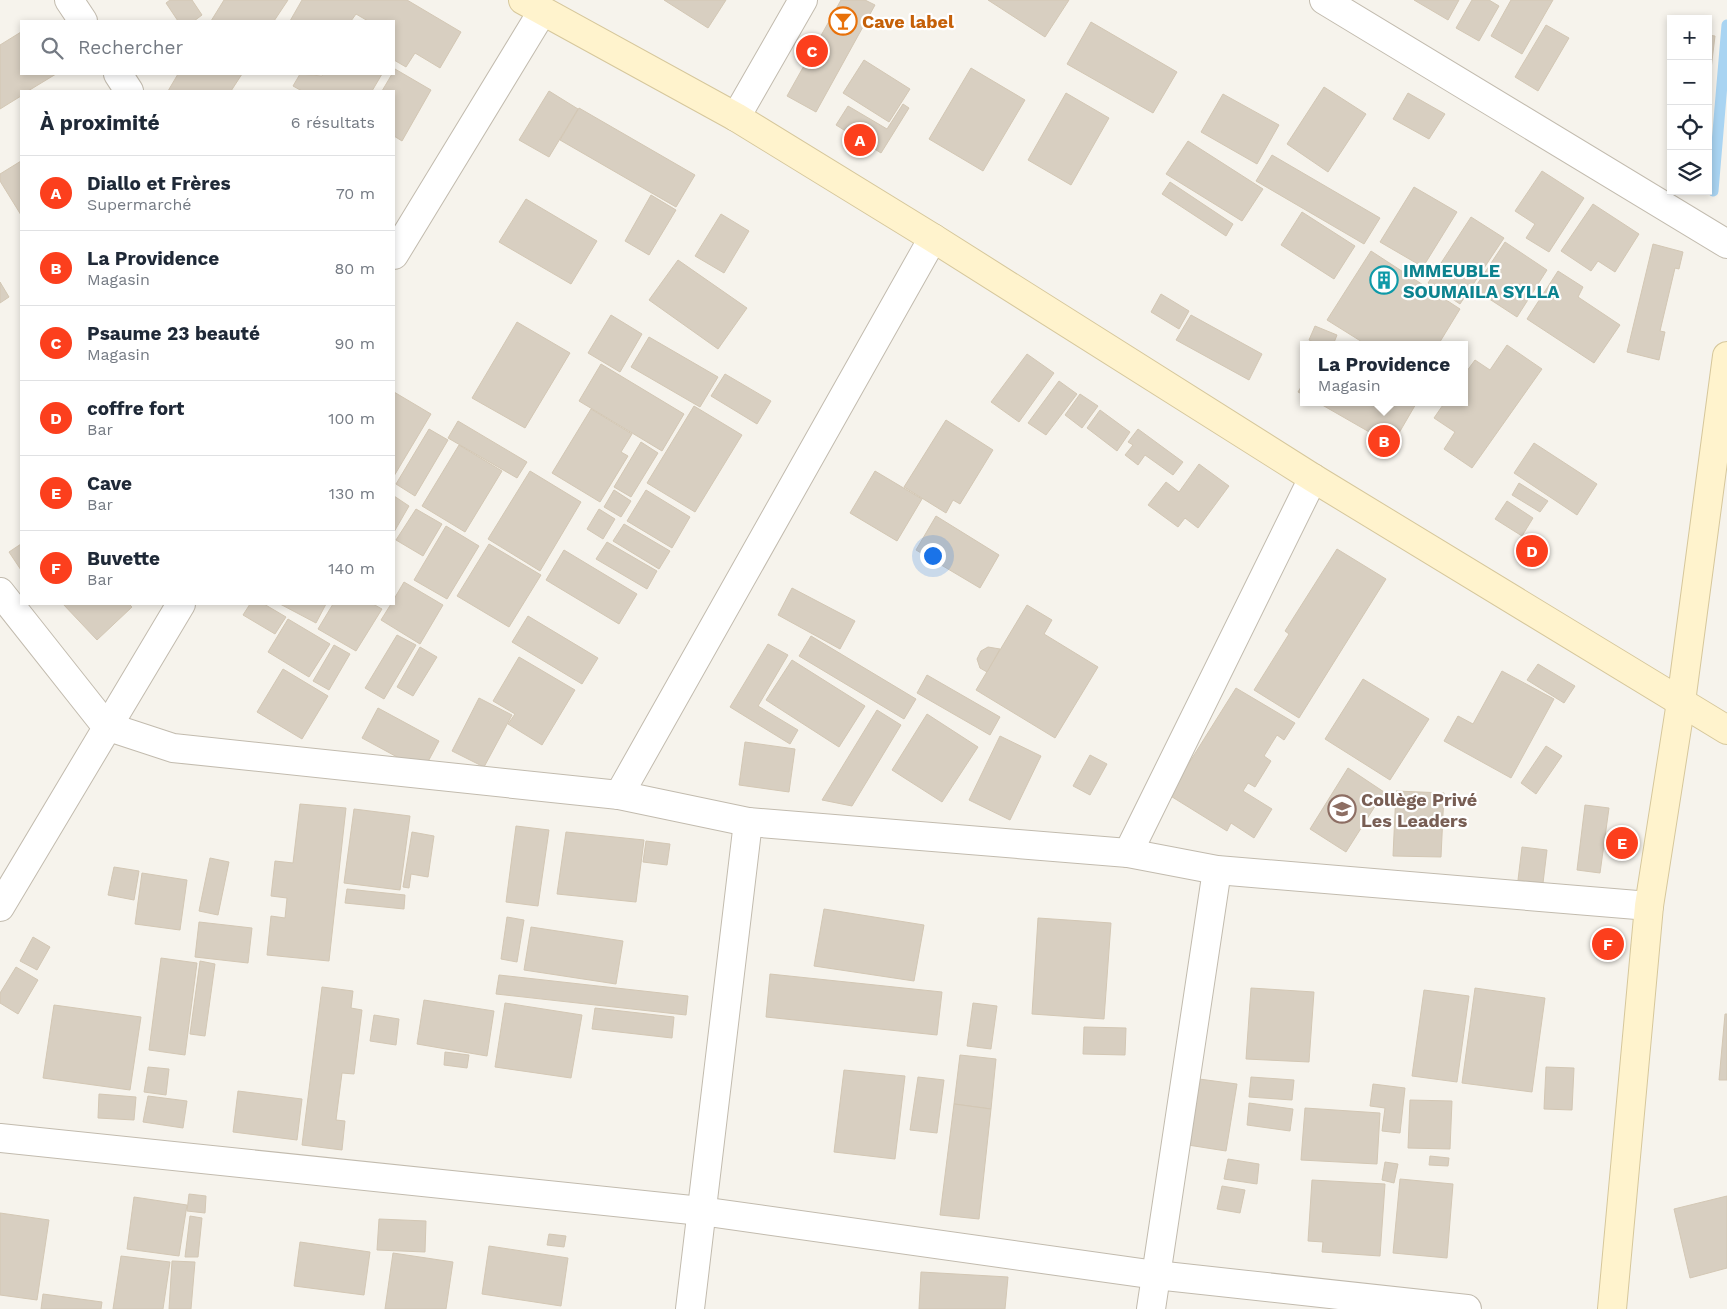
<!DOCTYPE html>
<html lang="fr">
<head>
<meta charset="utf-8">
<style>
  body { margin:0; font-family:"Work Sans",sans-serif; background:#f2f2f3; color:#1f2937 }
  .controls { position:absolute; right:15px; top:15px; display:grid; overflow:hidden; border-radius:0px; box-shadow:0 2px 8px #0003 }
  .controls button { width:45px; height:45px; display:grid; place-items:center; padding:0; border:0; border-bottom:1px solid #e0e1e3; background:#fff; color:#1f2937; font:25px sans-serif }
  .you { position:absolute; left:932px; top:555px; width:18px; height:18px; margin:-12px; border:4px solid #fff; border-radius:50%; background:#1a73e8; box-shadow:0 0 0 8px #1a73e833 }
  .badge { display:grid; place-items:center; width:32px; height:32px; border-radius:50%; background:#fc3f1d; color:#fff; font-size:16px; font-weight:700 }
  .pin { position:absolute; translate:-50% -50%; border:2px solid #fff; box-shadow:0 1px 5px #0006 }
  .popup { position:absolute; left:1300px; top:341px; width:168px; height:65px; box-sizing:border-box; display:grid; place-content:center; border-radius:0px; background:#fff; filter:drop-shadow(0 1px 4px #0005); font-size:16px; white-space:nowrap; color:#747a83 }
  .popup b { font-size:19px; color:#1f2937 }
  .popup::after { content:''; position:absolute; left:50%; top:100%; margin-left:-10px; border:10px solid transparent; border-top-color:#fff }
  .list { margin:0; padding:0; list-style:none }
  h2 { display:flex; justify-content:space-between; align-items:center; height:65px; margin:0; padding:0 20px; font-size:21px }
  h2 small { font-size:16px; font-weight:400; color:#747a83 }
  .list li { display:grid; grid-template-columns:32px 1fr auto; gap:15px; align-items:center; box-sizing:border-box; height:75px; padding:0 20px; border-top:1px solid #e0e1e3 }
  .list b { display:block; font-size:19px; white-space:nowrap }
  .list p { margin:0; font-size:16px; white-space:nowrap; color:#747a83 }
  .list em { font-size:16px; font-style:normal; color:#747a83 }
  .icon { flex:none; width:28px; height:28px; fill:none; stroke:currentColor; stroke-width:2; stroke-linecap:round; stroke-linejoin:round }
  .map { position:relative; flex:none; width:1727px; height:1309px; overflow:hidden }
  .search { position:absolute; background:#fff; box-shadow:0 2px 8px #0003; left:20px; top:20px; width:375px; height:55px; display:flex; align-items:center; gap:12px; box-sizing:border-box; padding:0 18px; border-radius:0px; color:#747a83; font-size:19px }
  .panel { position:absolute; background:#fff; box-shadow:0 2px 8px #0003; left:20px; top:90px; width:375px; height:515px; border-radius:0px }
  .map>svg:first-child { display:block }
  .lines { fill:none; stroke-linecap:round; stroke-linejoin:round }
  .stream { stroke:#a9d4f2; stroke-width:11 }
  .building { fill:#d8cfc1; stroke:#d3c7b4 }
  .street-casing { stroke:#c2bbae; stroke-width:30 }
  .secondary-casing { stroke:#d6c79b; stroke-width:30 }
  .street { stroke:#fff; stroke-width:28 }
  .secondary { stroke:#fff3cd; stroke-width:28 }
  .labels { text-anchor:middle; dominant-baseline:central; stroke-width:4.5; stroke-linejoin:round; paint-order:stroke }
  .food-label { font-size:18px; font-weight:bold; fill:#c56008; stroke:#fff; text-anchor:start }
  .culture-label { font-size:18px; font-weight:bold; fill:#0d838f; stroke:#fff; text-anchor:start }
  .education-label { font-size:18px; font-weight:bold; fill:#785e54; stroke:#fff; text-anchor:start }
</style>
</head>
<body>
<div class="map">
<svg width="1727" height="1309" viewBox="0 0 1727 1309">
  <rect width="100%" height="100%" fill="#f6f3ec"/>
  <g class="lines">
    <path class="stream" d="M1713 191 1727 25"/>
  </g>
  <g class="building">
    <path d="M170 0H192L202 15 194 21H178L166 3Z"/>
    <path d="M224 0H288L274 21H211Z"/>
    <path d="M302 0H407L461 32 440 68 415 53 406 67 394 60V21H368L356 14 351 21H290Z"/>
    <path d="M664 0H726L708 28Z"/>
    <path d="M841 0H865L875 5 816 112 787 96Z"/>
    <path d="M988 0H1069L1045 37Z"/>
    <path d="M1414 0H1459L1448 20Z"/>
    <path d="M1472 0H1489L1499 6 1479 41 1456 28Z"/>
    <path d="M1511 0H1553L1522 54 1491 36Z"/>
    <path d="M1091 22 1177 72 1153 113 1067 64Z"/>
    <path d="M1546 25 1569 38 1538 91 1515 77Z"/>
    <path d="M21 32V74H56L28 91H21V96L0 109V45Z"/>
    <path d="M1708 35 1715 36 1708 94Z"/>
    <path d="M864 60 910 89 889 122 843 93Z"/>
    <path d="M971 68 1025 100 983 171 929 139Z"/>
    <path d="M395 69 431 90 402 141 394 136V91H382Z"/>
    <path d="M178 74H242L231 91H168Z"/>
    <path d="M300 74 322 76 323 74H382L372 91H302L293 86Z"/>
    <path d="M1324 87 1366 114 1328 172 1287 144Z"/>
    <path d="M549 91 578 109 549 157 519 140Z"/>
    <path d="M1066 93 1109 118 1071 185 1028 160Z"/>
    <path d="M1408 93 1445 114 1429 139 1393 119Z"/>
    <path d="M1223 94 1279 125 1257 164 1201 132Z"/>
    <path d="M903 104 909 108 881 153 836 125 848 106 887 129Z"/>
    <path d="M579 108 695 175 676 207 560 140Z"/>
    <path d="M1188 141 1263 189 1242 221 1166 174Z"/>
    <path d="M1272 155 1380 218 1364 244 1256 181Z"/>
    <path d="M21 161V215L0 181V174Z"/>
    <path d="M1542 171 1584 198 1549 252 1526 238 1535 224 1515 211Z"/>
    <path d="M1170 182 1233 224 1226 236 1162 194Z"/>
    <path d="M1414 187 1457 212 1423 267 1380 242Z"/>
    <path d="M651 195 676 210 649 255 625 241Z"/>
    <path d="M526 199 597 241 571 284 499 242Z"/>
    <path d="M1593 204 1639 234 1615 272 1598 261 1591 271 1561 251Z"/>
    <path d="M1302 212 1355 246 1334 279 1281 245Z"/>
    <path d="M721 214 749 231 724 273 695 256Z"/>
    <path d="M1471 217 1504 238 1460 304 1428 283Z"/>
    <path d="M1505 242 1547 270 1517 317 1474 289Z"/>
    <path d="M1653 244 1683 252 1679 269 1675 268 1660 331 1665 332 1659 360 1627 352Z"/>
    <path d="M1371 251 1460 309 1438 345H1367L1327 320Z"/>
    <path d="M678 260 747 308 718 349 649 300Z"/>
    <path d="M1558 271 1583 287 1578 297 1620 325 1594 363 1527 319Z"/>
    <path d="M0 282 9 297 0 303Z"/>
    <path d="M1161 294 1189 311 1179 329 1151 312Z"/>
    <path d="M611 315 642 334 620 372 588 353Z"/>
    <path d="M1191 315 1262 354 1249 380 1176 340Z"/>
    <path d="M517 322 570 353 525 428 472 398Z"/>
    <path d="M1315 326 1337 335 1333 345H1321L1309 340Z"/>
    <path d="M649 337 718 377 700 407 631 367Z"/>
    <path d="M1507 345 1542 369 1472 468 1444 449 1455 432 1434 418 1445 402H1464V375L1475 360 1490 370Z"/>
    <path d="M1027 354 1054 373 1019 422 991 402Z"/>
    <path d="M601 364 684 414 662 451 579 401Z"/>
    <path d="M725 374 771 401 757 424 711 396Z"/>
    <path d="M1059 381 1077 394 1046 435 1028 423Z"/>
    <path d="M1304 382V395L1298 392Z"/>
    <path d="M394 392 431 414 394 476Z"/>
    <path d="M1080 394 1098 406 1082 428 1065 415Z"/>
    <path d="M1317 402H1417L1392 445Z"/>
    <path d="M694 406 742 435 695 512 647 483Z"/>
    <path d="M591 409 632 434 621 452 628 456 600 502 552 473Z"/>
    <path d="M1100 410 1130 432 1117 451 1087 428Z"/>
    <path d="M946 420 993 450 960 504 953 500 946 513 904 487Z"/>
    <path d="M458 421 527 462 517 478 448 438Z"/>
    <path d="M429 429 448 440 415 496 396 484Z"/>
    <path d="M1138 429 1183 462 1173 475 1145 455 1138 465 1125 455 1133 445 1128 442Z"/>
    <path d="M641 442 658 453 631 497 614 487Z"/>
    <path d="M1534 443 1597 484 1577 515 1514 473Z"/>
    <path d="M459 445 502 471 465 532 422 506Z"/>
    <path d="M1199 464 1229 486 1198 528 1185 518 1178 527 1148 505 1166 482 1179 492Z"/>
    <path d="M530 471 581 502 540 571 488 539Z"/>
    <path d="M875 471 922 499 897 541 850 513Z"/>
    <path d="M1519 483 1548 501 1540 512 1512 495Z"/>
    <path d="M614 490 631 501 621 517 604 507Z"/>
    <path d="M646 490 690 517 672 548 627 521Z"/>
    <path d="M394 496 409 506 394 532Z"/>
    <path d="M1507 501 1533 518 1522 536 1495 519Z"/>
    <path d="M416 509 442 524 423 556 396 540Z"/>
    <path d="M599 509 615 519 603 539 587 529Z"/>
    <path d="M936 516 999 555 980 588 916 550Z"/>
    <path d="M624 524 670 551 659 569 613 541Z"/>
    <path d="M446 526 479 546 447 599 414 580Z"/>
    <path d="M607 542 657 571 647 589 596 559Z"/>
    <path d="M21 544V570L9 552Z"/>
    <path d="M489 544 541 575 509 627 457 596Z"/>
    <path d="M1337 549 1386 579 1299 718 1254 690 1289 634 1285 631Z"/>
    <path d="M564 550 637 594 619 624 546 580Z"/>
    <path d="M404 582 443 605 420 644 381 620 391 604H394V599Z"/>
    <path d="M792 588 855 621 840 649 778 615Z"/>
    <path d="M63 604H129L132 607 97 640Z"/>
    <path d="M250 604H264L286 617 275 634 243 615Z"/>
    <path d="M280 604H326L316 623Z"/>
    <path d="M333 604H373L382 609 356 651 318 629Z"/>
    <path d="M1027 605 1052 620 1044 634 1098 667 1055 738 976 690Z"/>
    <path d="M528 616 598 658 582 684 512 642Z"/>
    <path d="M288 619 330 644 309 677 268 652Z"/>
    <path d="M397 635 416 645 384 699 365 688Z"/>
    <path d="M811 636 916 699 904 719 799 656Z"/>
    <path d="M768 644 788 655 758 706 798 730 790 744 730 707Z"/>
    <path d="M334 645 350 654 329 690 313 681Z"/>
    <path d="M420 647 437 657 413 696 397 687Z"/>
    <path d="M988 647 1000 649 987 672 980 668 977 659 981 651Z"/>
    <path d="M519 657 575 690 542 745 508 724 515 714 493 701Z"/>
    <path d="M792 660 865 706 839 747 766 700Z"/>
    <path d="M1538 664 1575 686 1564 703 1527 680Z"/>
    <path d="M283 669 328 696 302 739 257 712Z"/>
    <path d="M1502 671 1554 699 1511 778 1444 741 1458 716 1473 724Z"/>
    <path d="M927 675 1000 717 990 735 917 693Z"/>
    <path d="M1363 679 1429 719 1390 780 1325 739Z"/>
    <path d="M1236 688 1295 723 1284 740 1277 735 1264 756 1271 761 1255 787 1248 783 1243 791 1272 809 1254 838 1231 823 1227 831 1169 795Z"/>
    <path d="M479 698 512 715 484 767 452 751Z"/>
    <path d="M378 708 439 741 423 771 362 738Z"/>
    <path d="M877 710 901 725 852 806 822 800Z"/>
    <path d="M927 714 978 747 942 802 892 770Z"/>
    <path d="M1000 736 1041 756 1010 820 969 800Z"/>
    <path d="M745 742 795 749 789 792 739 785Z"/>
    <path d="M1546 746 1562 756 1536 794 1521 783Z"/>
    <path d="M1090 755 1107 764 1090 795 1073 786Z"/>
    <path d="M1348 768 1384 792 1346 852 1310 829Z"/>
    <path d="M1396 791 1444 793 1441 857 1393 856Z"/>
    <path d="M300 804 346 808 329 961 267 955 271 916 285 918 287 898 271 896 275 861 293 863Z"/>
    <path d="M1585 805 1609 808 1600 873 1577 870Z"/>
    <path d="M354 809 410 816 400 890 344 883Z"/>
    <path d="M516 826 549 830 538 906 506 902Z"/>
    <path d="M412 832 434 836 428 877 411 874 409 888 403 887Z"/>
    <path d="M566 832 644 840 636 902 557 894Z"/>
    <path d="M646 841 670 844 667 865 643 862Z"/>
    <path d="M1522 847 1547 850 1543 883 1518 880Z"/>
    <path d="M210 858 229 862 218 915 199 911Z"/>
    <path d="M114 867 139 871 134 900 108 895Z"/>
    <path d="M142 873 187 880 180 930 135 924Z"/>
    <path d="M347 889 405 895 404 909 345 903Z"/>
    <path d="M824 909 924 925 914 981 814 966Z"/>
    <path d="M507 917 524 920 517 962 501 959Z"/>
    <path d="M1038 918 1111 923 1104 1019 1032 1014Z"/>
    <path d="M199 922 252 928 248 963 195 957Z"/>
    <path d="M531 927 623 941 616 984 524 970Z"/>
    <path d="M33 937 50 947 37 970 20 961Z"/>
    <path d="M161 958 197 963 185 1055 149 1050Z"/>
    <path d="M200 961 215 964 205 1036 190 1034Z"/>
    <path d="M16 967 38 980 18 1014 0 1003V993Z"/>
    <path d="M770 974 942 992 937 1035 766 1017Z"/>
    <path d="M499 975 688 996 686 1015 496 994Z"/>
    <path d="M322 987 353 991 351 1008 362 1010 354 1074 342 1073 336 1120 345 1121 342 1150 302 1145Z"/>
    <path d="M1251 988 1314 992 1309 1062 1246 1059Z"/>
    <path d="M1475 988 1545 998 1532 1092 1462 1083Z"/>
    <path d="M1424 990 1469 996 1457 1082 1412 1076Z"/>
    <path d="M424 1000 494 1011 487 1056 417 1044Z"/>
    <path d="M505 1003 582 1015 571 1078 495 1067Z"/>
    <path d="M973 1003 997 1006 991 1049 967 1046Z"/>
    <path d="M54 1005 141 1017 130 1090 43 1078Z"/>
    <path d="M595 1008 674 1017 672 1038 592 1029Z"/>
    <path d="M1725 1014H1727V1080H1719Z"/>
    <path d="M374 1015 399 1019 396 1045 370 1041Z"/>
    <path d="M1084 1027 1126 1028 1125 1055 1083 1054Z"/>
    <path d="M445 1052 469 1055 467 1068 444 1065Z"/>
    <path d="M960 1055 996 1059 991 1109 954 1104Z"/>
    <path d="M148 1067 169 1069 166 1095 144 1092Z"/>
    <path d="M1546 1067 1574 1068 1572 1110 1544 1109Z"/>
    <path d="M844 1070 905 1076 895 1159 834 1152Z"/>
    <path d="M918 1077 944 1080 937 1133 910 1130Z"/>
    <path d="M1251 1077 1294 1080 1292 1100 1249 1097Z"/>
    <path d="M1199 1079 1237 1084 1226 1151 1188 1145Z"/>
    <path d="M1373 1084 1405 1088 1400 1133 1382 1131 1385 1108 1370 1106Z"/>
    <path d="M238 1091 302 1099 297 1140 233 1132Z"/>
    <path d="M99 1094 136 1097 134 1120 98 1118Z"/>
    <path d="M148 1096 187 1101 183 1128 143 1122Z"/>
    <path d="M1410 1100 1452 1101 1450 1149 1408 1148Z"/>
    <path d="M1249 1103 1293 1109 1290 1131 1247 1125Z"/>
    <path d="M954 1104 991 1109 979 1219 940 1215Z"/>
    <path d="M1305 1108 1380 1113 1377 1164 1301 1160Z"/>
    <path d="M1430 1156 1449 1158 1448 1166 1429 1165Z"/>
    <path d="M1228 1159 1259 1164 1257 1184 1224 1179Z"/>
    <path d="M1385 1162 1398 1164 1394 1183 1382 1180Z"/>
    <path d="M1400 1179 1453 1184 1447 1258 1393 1253Z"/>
    <path d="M1312 1180 1385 1184 1380 1256 1322 1252 1323 1242 1308 1241Z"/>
    <path d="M1222 1186 1245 1190 1240 1213 1217 1209Z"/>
    <path d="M189 1194 206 1196 205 1213 187 1211Z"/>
    <path d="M1727 1196V1268L1690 1278 1674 1209Z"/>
    <path d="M134 1197 187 1205 179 1256 127 1249Z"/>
    <path d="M0 1213 49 1220 37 1300 0 1295Z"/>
    <path d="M190 1216 202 1218 198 1257H185Z"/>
    <path d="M379 1219 426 1221 425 1252 377 1250Z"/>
    <path d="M549 1234 566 1236 564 1247 547 1245Z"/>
    <path d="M300 1242 370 1252 364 1295 294 1286Z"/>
    <path d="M489 1246 568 1258 561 1306 482 1294Z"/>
    <path d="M393 1253 453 1262 446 1309H385Z"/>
    <path d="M121 1256 170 1262 163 1309H113Z"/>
    <path d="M172 1261 195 1262 191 1309H169Z"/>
    <path d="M921 1272 1008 1277 1005 1309H919Z"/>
    <path d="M43 1294 102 1302 101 1309H41Z"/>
  </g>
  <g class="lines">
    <g class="street-casing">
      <g id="street">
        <path d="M69 0 83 21"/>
        <path d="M1324 0 1727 244"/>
        <path d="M118 74 129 91"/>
        <path d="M736 117 803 0"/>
        <path d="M394 255 542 12"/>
        <path d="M0 592 106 726 173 748 619 795 748 822 1128 853 1217 870 1649 906"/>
        <path d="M619 795 933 238"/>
        <path d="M1128 853 1313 478"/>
        <path d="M0 907 181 604"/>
        <path d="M0 1138 701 1211 1156 1275 1467 1309"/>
        <path d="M690 1309 748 822"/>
        <path d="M1151 1309 1217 870"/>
      </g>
    </g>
    <g class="secondary-casing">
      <g id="secondary">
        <path d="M523 0 736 117 933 238 1313 478 1727 730"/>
        <path d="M1612 1309 1649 906 1681 702 1727 356"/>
      </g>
    </g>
    <use href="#street" class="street"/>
    <use href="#secondary" class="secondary"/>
  </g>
  <defs>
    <g id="bar-ring" transform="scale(1.4375)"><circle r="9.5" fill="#fff" stroke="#e8710a" stroke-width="1.5"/><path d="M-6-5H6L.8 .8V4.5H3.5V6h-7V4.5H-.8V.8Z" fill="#e8710a"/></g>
    <g id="building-ring" transform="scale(1.4375)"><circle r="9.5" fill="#fff" stroke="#0f9aa8" stroke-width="1.5"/><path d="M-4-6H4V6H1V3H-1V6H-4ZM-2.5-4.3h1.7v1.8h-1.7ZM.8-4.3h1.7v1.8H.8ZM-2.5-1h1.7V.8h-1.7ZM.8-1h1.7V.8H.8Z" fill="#0f9aa8"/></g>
    <g id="school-ring" transform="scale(1.4375)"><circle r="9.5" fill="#fff" stroke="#8d6e63" stroke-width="1.5"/><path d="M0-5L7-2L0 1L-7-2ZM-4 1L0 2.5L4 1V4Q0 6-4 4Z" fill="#8d6e63"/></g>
  </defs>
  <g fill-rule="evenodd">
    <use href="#bar-ring" x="843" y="21"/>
    <use href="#building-ring" x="1384" y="280"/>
    <use href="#school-ring" x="1342" y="809"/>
  </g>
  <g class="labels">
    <g class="food-label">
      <text x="862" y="21">Cave label</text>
    </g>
    <g class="culture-label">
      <text x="1403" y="270">IMMEUBLE<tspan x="1403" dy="21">SOUMAILA SYLLA</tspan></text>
    </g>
    <g class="education-label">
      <text x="1361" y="799">Collège Privé<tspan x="1361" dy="21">Les Leaders</tspan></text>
    </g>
  </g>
</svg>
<div class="controls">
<button>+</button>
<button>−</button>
<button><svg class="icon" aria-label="locate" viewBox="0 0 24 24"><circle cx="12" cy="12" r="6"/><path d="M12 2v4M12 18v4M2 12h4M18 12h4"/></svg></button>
<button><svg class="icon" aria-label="layers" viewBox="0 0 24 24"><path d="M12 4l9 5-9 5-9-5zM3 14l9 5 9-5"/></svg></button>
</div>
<div class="you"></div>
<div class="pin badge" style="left:860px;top:140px">A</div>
<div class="pin badge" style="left:1384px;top:441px">B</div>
<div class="popup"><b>La Providence</b>Magasin</div>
<div class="pin badge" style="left:812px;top:51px">C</div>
<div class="pin badge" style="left:1532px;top:551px">D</div>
<div class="pin badge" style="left:1622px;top:843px">E</div>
<div class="pin badge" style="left:1608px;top:944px">F</div>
<div class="search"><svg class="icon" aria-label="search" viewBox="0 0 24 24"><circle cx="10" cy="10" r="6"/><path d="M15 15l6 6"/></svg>Rechercher</div>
<section class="panel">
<h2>À proximité<small>6 résultats</small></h2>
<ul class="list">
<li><span class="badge">A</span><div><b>Diallo et Frères</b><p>Supermarché</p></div><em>70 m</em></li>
<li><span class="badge">B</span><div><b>La Providence</b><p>Magasin</p></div><em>80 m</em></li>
<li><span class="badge">C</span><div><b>Psaume 23 beauté</b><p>Magasin</p></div><em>90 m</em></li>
<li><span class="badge">D</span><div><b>coffre fort</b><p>Bar</p></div><em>100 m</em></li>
<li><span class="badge">E</span><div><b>Cave</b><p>Bar</p></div><em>130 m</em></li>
<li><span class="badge">F</span><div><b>Buvette</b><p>Bar</p></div><em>140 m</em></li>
</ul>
</section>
</div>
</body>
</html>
